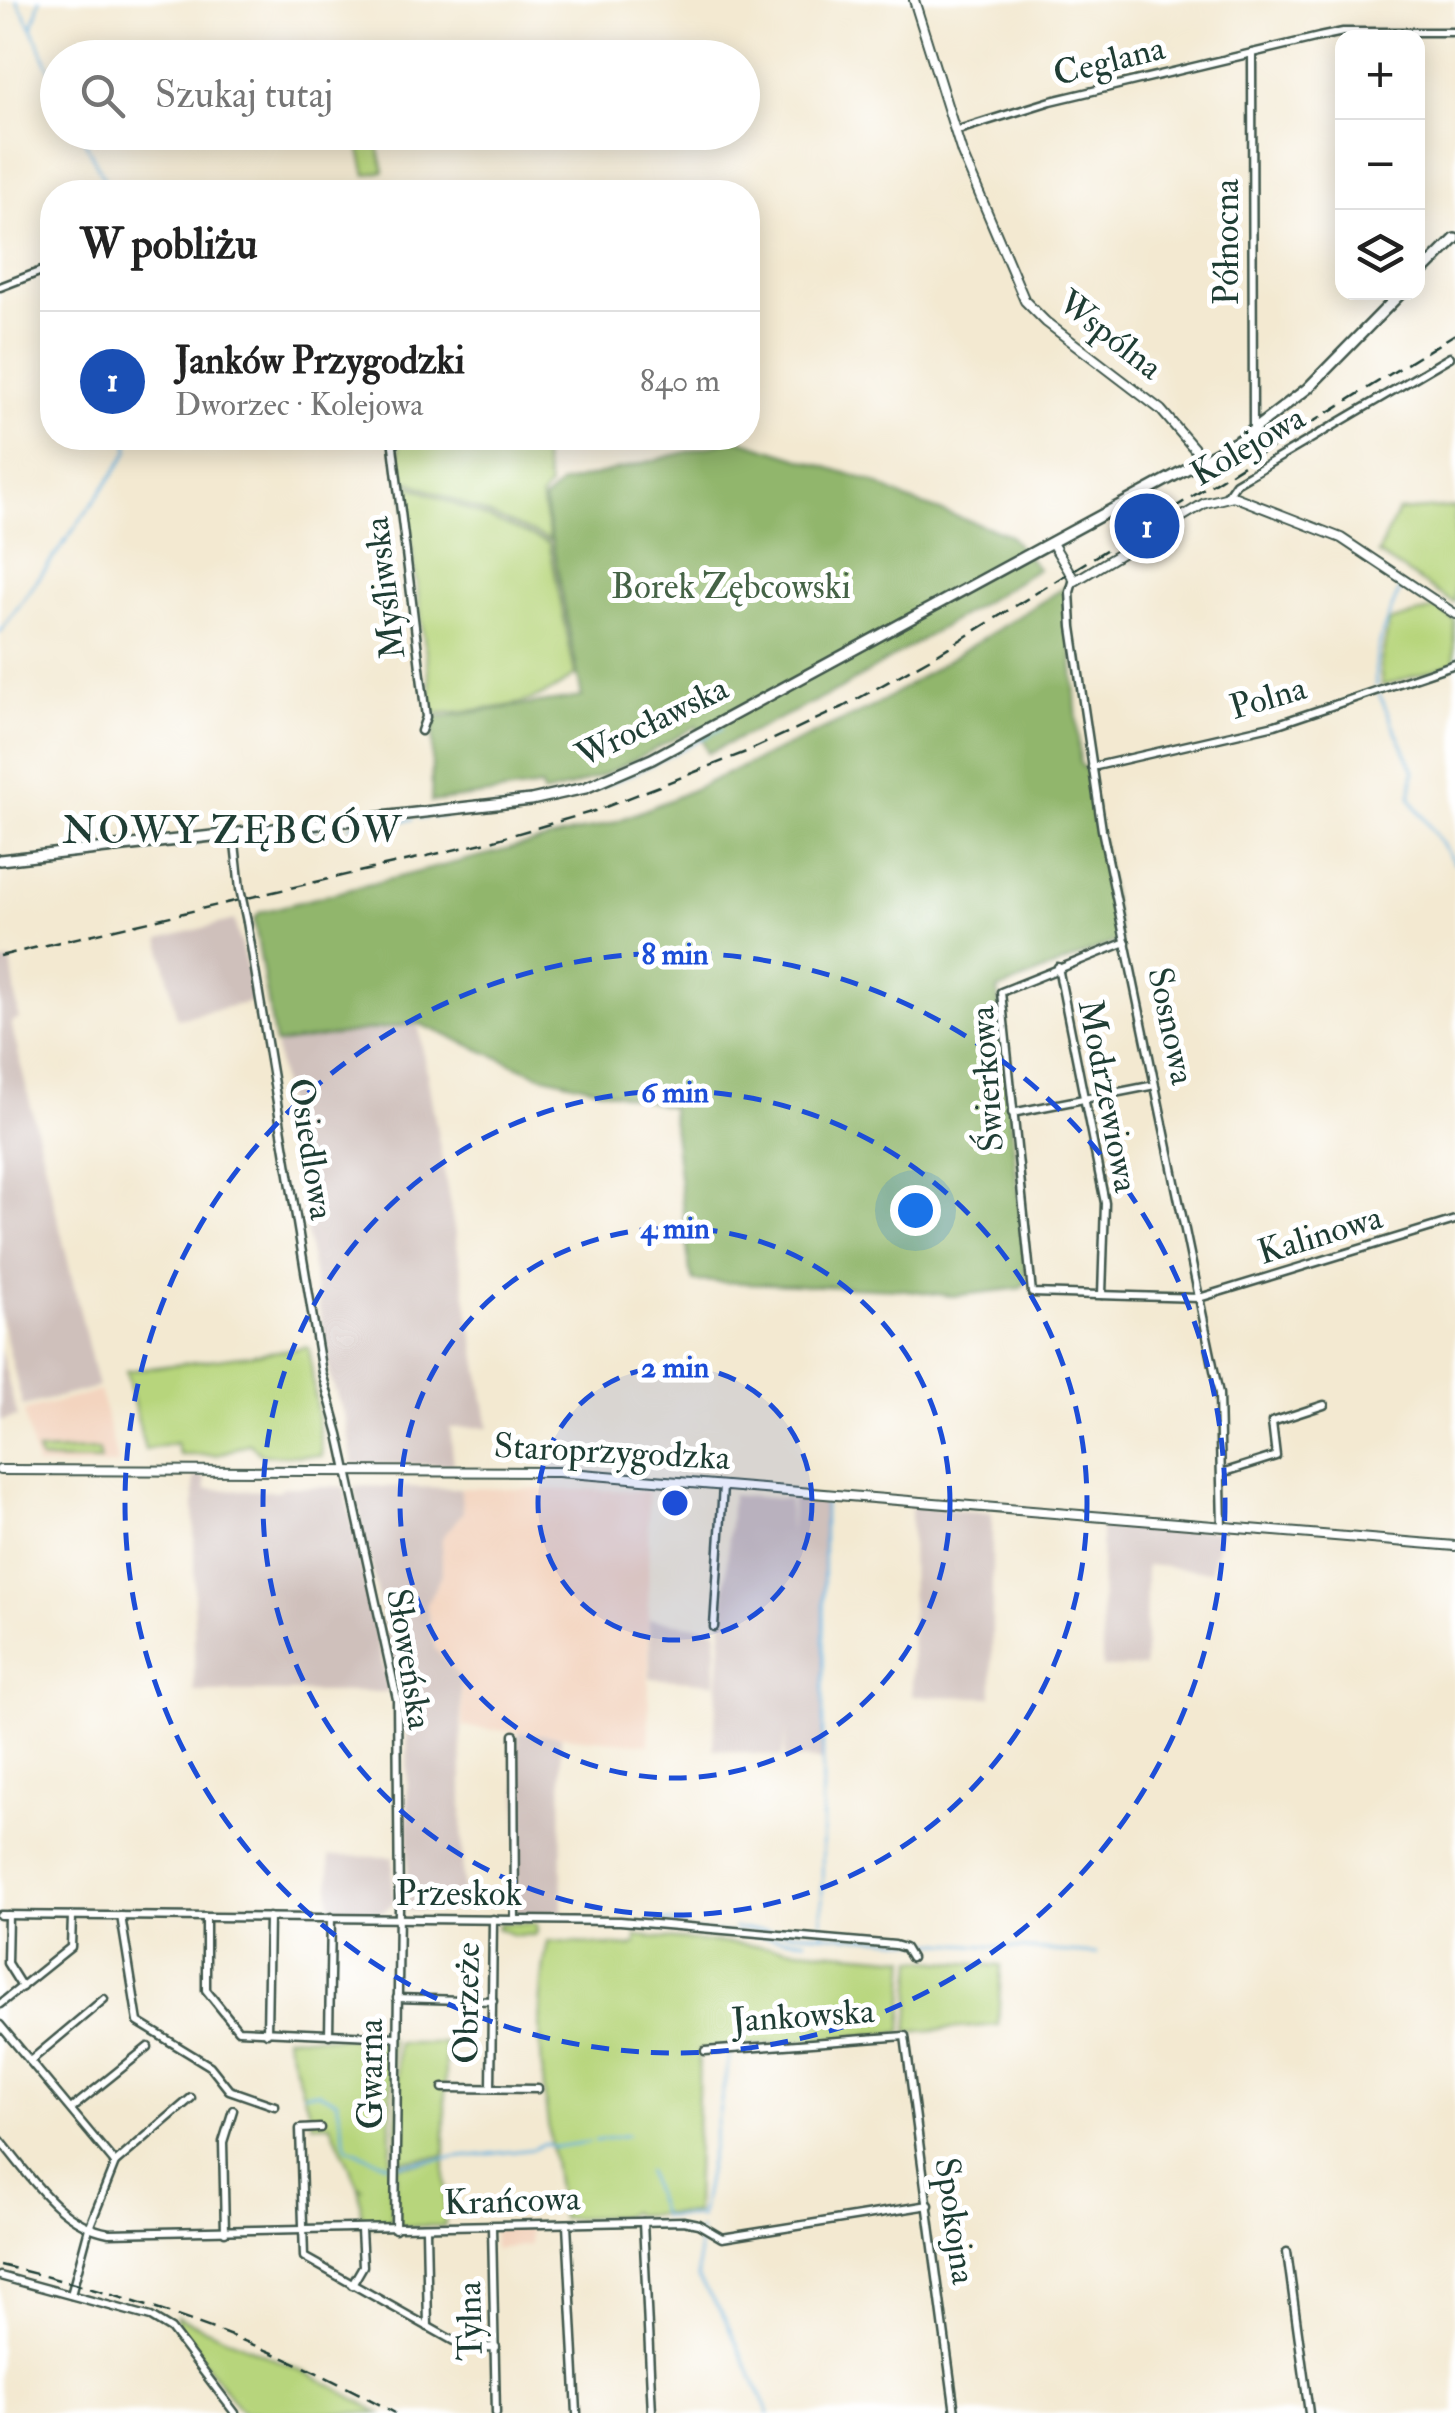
<!DOCTYPE html>
<html lang="pl">
<head>
<meta charset="utf-8">
<style>
  body { margin:0; font-family:"IM FELL Double Pica",serif; background:#f6f6f6; color:#222 }
  .controls { position:absolute; right:30px; top:30px; display:grid; overflow:hidden; border-radius:20px; box-shadow:0 5px 25px #0003 }
  .controls button { width:90px; height:90px; display:grid; place-items:center; padding:0; border:0; border-bottom:2px solid #e0e0e0; background:#fff; color:#222; font:50px sans-serif }
  .you { position:absolute; left:915px; top:1210px; width:35px; height:35px; margin:-25px; border:8px solid #fff; border-radius:50%; background:#1a73e8; box-shadow:0 0 0 15px #1a73e833 }
  .badge { display:grid; place-items:center; width:65px; height:65px; border-radius:50%; background:#b5179e; color:#fff; font-size:32px; font-weight:700 }
  .pin { position:absolute; translate:-50% -50%; border:5px solid #fff; box-shadow:0 2px 10px #0006 }
  .list { margin:0; padding:0; list-style:none }
  h2 { display:flex; justify-content:space-between; align-items:center; height:130px; margin:0; padding:0 40px; font-size:42px }
  h2 small { font-size:32px; font-weight:400; color:#767676 }
  .list li { display:grid; grid-template-columns:65px 1fr auto; gap:30px; align-items:center; box-sizing:border-box; height:140px; padding:0 40px; border-top:2px solid #e0e0e0 }
  .list b { display:block; font-size:38px; white-space:nowrap }
  .list p { margin:0; font-size:32px; white-space:nowrap; color:#767676 }
  .list em { font-size:32px; font-style:normal; color:#767676 }
  .icon { flex:none; width:55px; height:55px; fill:none; stroke:currentColor; stroke-width:2; stroke-linecap:round; stroke-linejoin:round }
  .map { position:relative; flex:none; width:1455px; height:2413px; overflow:hidden }
  .search { position:absolute; background:#fff; box-shadow:0 5px 25px #0003; left:40px; top:40px; width:720px; height:110px; display:flex; align-items:center; gap:25px; box-sizing:border-box; padding:0 35px; border-radius:55px; color:#767676; font-size:38px }
  .panel { position:absolute; background:#fff; box-shadow:0 5px 25px #0003; left:40px; top:180px; width:720px; height:270px; border-radius:40px }
  .map>svg:first-child { display:block }
  .built { fill:#f3d4bf }
  .industrial { fill:#cfc0bb }
  .green { fill:#b7d57c; stroke:#6b8958; stroke-width:2.5 }
  .forest { fill:#91b66c; stroke:#587a50; stroke-width:2.5 }
  .lines { fill:none; stroke-linecap:round; stroke-linejoin:round }
  .stream { stroke:#65b1de; stroke-width:2.5 }
  .minor-casing { stroke:#3f574c; stroke-width:11 }
  .tertiary-casing { stroke:#3f574c; stroke-width:12 }
  .secondary-casing { stroke:#3f574c; stroke-width:14 }
  .minor { stroke:#fff; stroke-width:6 }
  .tertiary { stroke:#fff; stroke-width:8 }
  .secondary { stroke:#fff; stroke-width:9 }
  .rail { stroke:#1f3d34; stroke-width:2.5; stroke-dasharray:15 8; stroke-linecap:butt }
  .minor-bridge-casing { stroke:#3f574c; stroke-width:11; stroke-linecap:butt }
  .minor-bridge { stroke:#fff; stroke-width:6 }
  .ring { fill:none; stroke:#1d4ed8; stroke-width:5; stroke-dasharray:18 12 }
  .labels { text-anchor:middle; dominant-baseline:central; stroke-width:10; stroke-linejoin:round; paint-order:stroke }
  .street-label { font-size:35px; fill:#1f3d34; stroke:#fff }
  .park-label { font-size:35px; fill:#456346; stroke:#fff }
  .neighbourhood-label { font-size:38px; letter-spacing:2.5px; fill:#1f3d34; stroke:#fff }
  .centre { fill:#1d4ed8; stroke:#fff; stroke-width:5 }
  .ring-label { font-size:30px; text-anchor:middle; font-weight:bold; fill:#1d4ed8; stroke:#fff; stroke-width:10; stroke-linejoin:round; paint-order:stroke }
</style>
</head>
<body>
<div class="map">
<svg width="1455" height="2413" viewBox="0 0 1455 2413">
  <rect width="100%" height="100%" fill="#fff"/>
  <filter id="ink" filterUnits="userSpaceOnUse"><feTurbulence type="fractalNoise" baseFrequency=".01" numOctaves="2"/><feDisplacementMap in="SourceGraphic" scale="20" xChannelSelector="R" yChannelSelector="G"/><feConvolveMatrix kernelMatrix="1 2 1 2 8 2 1 2 1" color-interpolation-filters="sRGB"/></filter>
  <filter id="wash" filterUnits="userSpaceOnUse"><feTurbulence type="fractalNoise" baseFrequency=".0048" numOctaves="4" result="noise"/><feDisplacementMap in="SourceGraphic" scale="40" xChannelSelector="R" yChannelSelector="G"/><feGaussianBlur stdDeviation="2.25" result="paint"/><feColorMatrix in="noise" values="0 0 0 0 0 0 0 0 0 0 0 0 0 0 0 0 0 1.4 0 .05"/><feComposite in="paint" operator="in"/></filter>
  <g filter="url(#wash)">
    <rect width="100%" height="100%" fill="#f3e9d1"/>
    <g class="built">
      <path d="M100 1391 118 1465 36 1466 24 1411Z"/>
      <path d="M460 1488 648 1491 649 1744 463 1727 461 1679 435 1649 426 1604 442 1574V1538L463 1512Z"/>
      <path d="M529 2226 530 2245 494 2249 493 2227Z"/>
    </g>
    <g class="industrial">
      <path d="M234 920 256 1001 177 1018 160 939Z"/>
      <path d="M11 960 19 1019 11 1023 98 1387 23 1406 0 1314V963Z"/>
      <path d="M418 1023 489 1427 450 1428 454 1465 353 1464 345 1417 331 1380 275 1044Z"/>
      <path d="M0 1349 17 1417 0 1421Z"/>
      <path d="M194 1475 205 1476 206 1489 279 1491 283 1487H344L389 1692H194Z"/>
      <path d="M354 1486 460 1488 463 1512 442 1538V1574L426 1604 435 1649 461 1679 463 1910 408 1911 407 1692H399Z"/>
      <path d="M732 1495 789 1499V1534L792 1495 823 1499V1761L784 1758 787 1729 782 1757 713 1749Z"/>
      <path d="M911 1506 992 1513V1697L912 1696Z"/>
      <path d="M1101 1521 1221 1531 1211 1571 1146 1565 1145 1667 1102 1668Z"/>
      <path d="M649 1619 717 1629 715 1683 650 1678Z"/>
      <path d="M518 1732 561 1736 562 1917 517 1915Z"/>
      <path d="M329 1856 393 1857V1903L383 1912H330Z"/>
    </g>
    <g class="green">
      <path d="M356 133H375L384 171 366 175Z"/>
      <path d="M398 438H538L549 486 541 497 550 540 402 479Z"/>
      <path d="M403 483 549 543 575 675C529 712 490 707 434 714Z"/>
      <path d="M1455 507V603H1454L1378 554 1398 511Z"/>
      <path d="M1437 608 1455 621V663L1382 686 1380 667 1389 622Z"/>
      <path d="M309 1347 322 1456 261 1455 250 1443 217 1455H180L176 1443 145 1450 126 1371Z"/>
      <path d="M98 1450 100 1461 40 1460 37 1452Z"/>
      <path d="M500 1923 536 1924 537 1932 535 1935H513L497 1928Z"/>
      <path d="M636 1936 907 1958 902 2032 699 2050 695 2213 634 2215 631 2212 624 2216 561 2218C549 2126 529 2033 548 1941L630 1947 636 1944Z"/>
      <path d="M914 1959 1001 1966 998 2025 908 2032Z"/>
      <path d="M285 2036 391 2039V2226H362L359 2188 363 2189 358 2185 330 2124H313Z"/>
      <path d="M397 2043H445V2156L397 2161Z"/>
      <path d="M445 2159V2226H396V2166Z"/>
      <path d="M177 2316 320 2379 380 2413H243L177 2327Z"/>
    </g>
    <g class="forest">
      <path d="M737 439 871 481 908 500 1008 534 1038 569 839 690 708 753 697 726C648 753 598 783 543 794L541 787 431 802 433 718 582 697 544 500 561 484Z"/>
      <path d="M1067 586 1080 764 1087 770 1120 940 998 990 1027 1281 1021 1288 952 1296 898 1289 694 1281 690 1272 671 1107 537 1074 418 1023 275 1044 254 919 260 912 612 823 672 799 873 707Z"/>
    </g>
    <g class="lines">
      <g class="stream">
        <path d="M17 0 31 27"/>
        <path d="M40 0 32 28 58 89"/>
        <path d="M80 132 111 192"/>
        <path d="M0 632 113 475 128 452V438"/>
        <path d="M1376 686C1372 652 1387 618 1401 587"/>
        <path d="M1379 694 1414 771 1410 798 1455 864"/>
        <path d="M488 811C587 803 636 772 722 728"/>
        <path d="M467 812 482 811"/>
        <path d="M455 814 461 813"/>
        <path d="M433 817 450 815"/>
        <path d="M419 818H426"/>
        <path d="M400 821 413 819"/>
        <path d="M374 823 383 822"/>
        <path d="M348 826 362 825"/>
        <path d="M331 828 340 827"/>
        <path d="M305 831 317 829"/>
        <path d="M286 833 295 832"/>
        <path d="M264 836 276 834"/>
        <path d="M244 838 255 836"/>
        <path d="M188 844 197 843"/>
        <path d="M167 846 179 845"/>
        <path d="M147 849 156 848"/>
        <path d="M0 866 114 852"/>
        <path d="M652 1920 685 1924"/>
        <path d="M640 1927 806 1940"/>
        <path d="M733 1928 1097 1954"/>
        <path d="M822 1933 824 1498"/>
        <path d="M305 2093 318 2092 337 2101 347 2148 390 2165"/>
        <path d="M595 2141 627 2135"/>
        <path d="M399 2164 534 2149 544 2143 555 2147 589 2142"/>
        <path d="M647 2172 662 2216H700V2219"/>
        <path d="M700 2216 730 2052"/>
        <path d="M699 2230 698 2278 722 2313 769 2413"/>
      </g>
    </g>
  </g>
  <g filter="url(#ink)">
    <g class="lines">
      <g class="minor-casing">
        <g id="minor">
          <path d="M1252 53 1253 430"/>
          <path d="M955 131 1051 101 1319 37 1343 32H1455"/>
          <path d="M0 287 52 267"/>
          <path d="M392 438 426 717 421 731"/>
          <path d="M1227 496 1236 483 1450 357"/>
          <path d="M1073 582 1070 592 1072 627 1102 830 1219 1394 1222 1527"/>
          <path d="M1092 767 1275 725 1455 664"/>
          <path d="M234 834 240 889"/>
          <path d="M247 922 322 1373 339 1434 397 1699 399 1907 395 2229"/>
          <path d="M1126 942 1001 992 1032 1293 1199 1298 1455 1220"/>
          <path d="M1058 967 1105 1203 1102 1295"/>
          <path d="M1012 1113 1150 1086"/>
          <path d="M1222 1473 1276 1456 1272 1422 1324 1405"/>
          <path d="M714 1627 723 1486"/>
          <path d="M514 1735 515 1919"/>
          <path d="M0 1915 620 1921 895 1945 905 1948 911 1958"/>
          <path d="M8 1915 7 1963 22 1987"/>
          <path d="M121 1916 138 2022 210 2066 229 2090 275 2106"/>
          <path d="M206 1917V1990L238 2030 396 2037"/>
          <path d="M397 1998 493 2001"/>
          <path d="M0 2004 71 1947 72 1916"/>
          <path d="M0 2025 115 2163"/>
          <path d="M267 2033 269 1917"/>
          <path d="M329 2035 331 1917"/>
          <path d="M705 2051 905 2036 955 2413"/>
          <path d="M30 2061 104 1999"/>
          <path d="M443 2088 538 2089"/>
          <path d="M491 2088 493 1919"/>
          <path d="M72 2108 148 2047"/>
          <path d="M320 2128 300 2129 304 2257 466 2348 496 2347"/>
          <path d="M0 2140C31 2177 59 2224 109 2233L683 2221 698 2224 722 2238 929 2205"/>
          <path d="M643 2222 652 2413"/>
          <path d="M567 2225 577 2413"/>
          <path d="M492 2227 496 2413"/>
          <path d="M426 2229 428 2327"/>
          <path d="M225 2232 223 2142 233 2110"/>
          <path d="M1287 2252 1309 2413"/>
          <path d="M0 2276 151 2317 171 2329 235 2413"/>
          <path d="M352 2285 363 2266 361 2230"/>
          <path d="M71 2295 89 2228 115 2163 191 2098"/>
        </g>
      </g>
      <g class="tertiary-casing">
        <g id="tertiary">
          <path d="M914 0 962 153 1025 301 1046 322 1161 410 1204 460"/>
          <path d="M1052 543 1075 581 1205 503 1233 496 1341 538 1455 614"/>
          <path d="M0 1470 558 1472 1455 1546"/>
        </g>
      </g>
      <g class="secondary-casing">
        <g id="secondary">
          <path d="M1418 276 1455 239"/>
          <path d="M0 860 531 800 585 788 652 759 1240 440 1308 388 1402 292"/>
        </g>
      </g>
      <use href="#minor" class="minor"/>
      <use href="#tertiary" class="tertiary"/>
      <use href="#secondary" class="secondary"/>
      <g class="rail">
        <path d="M0 956 491 841 598 810 746 752 843 707 936 655 1455 334"/>
        <path d="M0 2265C139 2298 270 2343 395 2413"/>
      </g>
      <g class="minor-bridge-casing">
        <path id="minor-bridge" d="M240 889 247 922"/>
      </g>
      <use href="#minor-bridge" class="minor-bridge"/>
    </g>
  </g>
  <circle cx="675" cy="1503" r="137" fill="#1d4ed8" fill-opacity=".12"/>
  <g class="ring">
    <circle cx="675" cy="1503" r="137"/>
    <circle cx="675" cy="1503" r="275"/>
    <circle cx="675" cy="1503" r="412"/>
    <circle cx="675" cy="1503" r="550"/>
  </g>
  <g class="labels">
    <g class="street-label">
      <text transform="translate(1109 61) rotate(-14)">Ceglana</text>
      <text transform="translate(1227 242) rotate(-90)">Północna</text>
      <text transform="translate(1110 335) rotate(38)">Wspólna</text>
      <text transform="translate(1248 446) rotate(-30)">Kolejowa</text>
      <text transform="translate(385 588) rotate(-97)">Myśliwska</text>
      <text transform="translate(1268 698) rotate(-16)">Polna</text>
      <text transform="translate(652 722) rotate(-26)">Wrocławska</text>
      <text transform="translate(1171 1026) rotate(78)">Sosnowa</text>
      <text transform="translate(987 1079) rotate(-94)">Świerkowa</text>
      <text transform="translate(1108 1096) rotate(79)">Modrzewiowa</text>
      <text transform="translate(311 1149) rotate(81)">Osiedlowa</text>
      <text transform="translate(1320 1235) rotate(-17)">Kalinowa</text>
      <text transform="translate(612 1452) rotate(3)">Staroprzygodzka</text>
      <text transform="translate(409 1659) rotate(81)">Słoweńska</text>
      <text x="459" y="1894">Przeskok</text>
      <text transform="translate(467 2003) rotate(-89)">Obrzeże</text>
      <text transform="translate(803 2016) rotate(-4)">Jankowska</text>
      <text transform="translate(371 2074) rotate(-90)">Gwarna</text>
      <text transform="translate(512 2201) rotate(-2)">Krańcowa</text>
      <text transform="translate(955 2221) rotate(82)">Spokojna</text>
      <text transform="translate(470 2321) rotate(-91)">Tylna</text>
    </g>
    <g class="park-label">
      <text x="731" y="587">Borek Zębcowski</text>
    </g>
    <g class="neighbourhood-label">
      <text x="233" y="831">NOWY ZĘBCÓW</text>
    </g>
  </g>
  <circle cx="675" cy="1503" r="15" class="centre"/>
  <g class="ring-label">
    <text x="675" y="964">8 min</text>
    <text x="675" y="1102">6 min</text>
    <text x="675" y="1238">4 min</text>
    <text x="675" y="1377">2 min</text>
  </g>
</svg>
<div class="controls">
<button>+</button>
<button>−</button>
<button><svg class="icon" aria-label="layers" viewBox="0 0 24 24"><path d="M12 4l9 5-9 5-9-5zM3 14l9 5 9-5"/></svg></button>
</div>
<div class="you"></div>
<div class="pin badge" style="left:1147px;top:526px;background:#1a4fb4">1</div>
<div class="search"><svg class="icon" aria-label="search" viewBox="0 0 24 24"><circle cx="10" cy="10" r="6"/><path d="M15 15l6 6"/></svg>Szukaj tutaj</div>
<section class="panel">
<h2>W pobliżu<small></small></h2>
<ul class="list">
<li><span class="badge" style="background:#1a4fb4">1</span><div><b>Janków Przygodzki</b><p>Dworzec · Kolejowa</p></div><em>840 m</em></li>
</ul>
</section>
</div>
</body>
</html>
